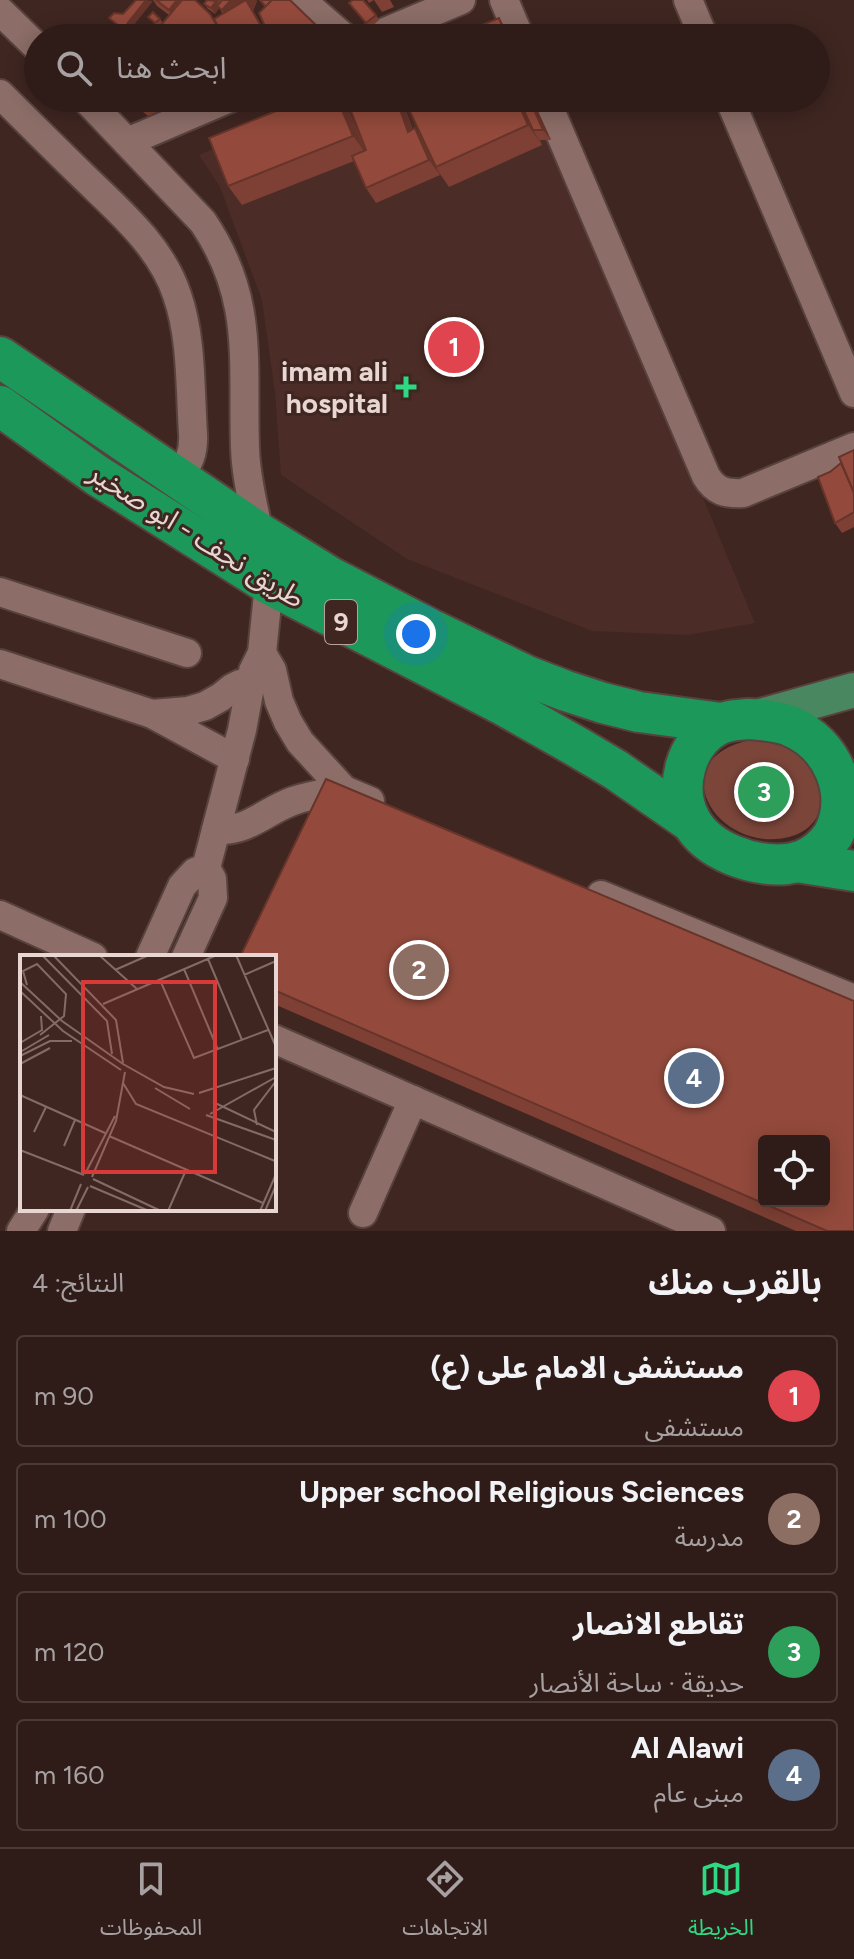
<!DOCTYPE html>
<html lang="ar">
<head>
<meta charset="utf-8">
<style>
  body { margin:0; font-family:Figtree,"Noto Sans Arabic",sans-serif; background:#372522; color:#f1f3f6; direction:rtl }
  .controls { position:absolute; right:24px; bottom:24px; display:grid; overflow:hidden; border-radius:8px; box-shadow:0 4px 20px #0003 }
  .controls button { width:72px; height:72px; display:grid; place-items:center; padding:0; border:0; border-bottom:2px solid #4a3a38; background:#2f1c19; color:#f1f3f6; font:40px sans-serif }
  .you { position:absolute; left:416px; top:634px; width:28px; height:28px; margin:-20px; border:6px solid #fff; border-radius:50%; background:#1a73e8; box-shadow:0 0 0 12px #1a73e833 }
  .badge { display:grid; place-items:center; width:52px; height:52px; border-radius:50%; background:#2fd883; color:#fff; font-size:26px; font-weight:700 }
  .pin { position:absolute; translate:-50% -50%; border:4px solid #fff; box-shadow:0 2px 8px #0006 }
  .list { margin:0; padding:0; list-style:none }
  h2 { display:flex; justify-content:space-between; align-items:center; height:104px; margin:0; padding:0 32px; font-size:34px }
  h2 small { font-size:26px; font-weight:400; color:#a7a1a2 }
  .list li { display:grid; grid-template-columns:52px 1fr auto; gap:24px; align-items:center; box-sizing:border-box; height:112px; margin:0 16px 16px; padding:0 16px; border:2px solid #4a3a38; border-radius:8px }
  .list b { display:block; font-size:30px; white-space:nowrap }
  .list p { margin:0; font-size:26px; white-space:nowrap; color:#a7a1a2 }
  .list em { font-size:26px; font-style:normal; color:#a7a1a2 }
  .icon { flex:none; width:44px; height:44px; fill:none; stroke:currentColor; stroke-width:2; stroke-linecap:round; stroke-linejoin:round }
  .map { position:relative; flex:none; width:854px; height:1231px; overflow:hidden; direction:ltr }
  .search { position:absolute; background:#2f1c19; box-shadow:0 4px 20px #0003; left:24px; right:24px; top:24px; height:88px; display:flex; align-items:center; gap:20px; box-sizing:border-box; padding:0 28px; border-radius:44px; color:#a7a1a2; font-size:30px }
  .sheet { height:616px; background:#2f1c19 }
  nav { display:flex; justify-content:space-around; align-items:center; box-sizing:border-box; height:112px; border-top:2px solid #4a3a38; background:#2f1c19; font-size:22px; color:#a7a1a2 }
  nav a { display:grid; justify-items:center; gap:4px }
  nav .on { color:#2fd883 }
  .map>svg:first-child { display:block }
  .built { fill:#4c2c26 }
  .green { fill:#7b453a }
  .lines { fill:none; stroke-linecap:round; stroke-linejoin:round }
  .minor-casing { stroke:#58423e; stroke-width:32 }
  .major-casing { stroke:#58423e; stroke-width:38 }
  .highway-casing { stroke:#58423e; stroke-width:44 }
  .minor { stroke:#8c6d67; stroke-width:28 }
  .major { stroke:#48875f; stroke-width:34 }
  .highway { stroke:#1b985a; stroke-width:40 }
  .wall { fill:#7e4034 }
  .shaded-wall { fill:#67342a }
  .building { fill:#934a3c; stroke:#67342a; stroke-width:2; fill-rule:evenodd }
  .poi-dot { fill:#2fd883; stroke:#3f2621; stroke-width:3 }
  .labels { text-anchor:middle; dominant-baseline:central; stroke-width:6; stroke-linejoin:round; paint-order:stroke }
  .shield { fill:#3f2621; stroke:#b5a19e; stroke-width:2 }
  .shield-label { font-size:26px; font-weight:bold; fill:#e8d6d3 }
  .poi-label { font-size:28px; font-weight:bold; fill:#e8d6d3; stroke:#3f2621; text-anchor:end }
  .street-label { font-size:28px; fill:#e8d6d3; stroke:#3f2621 }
  .inset-road { fill:none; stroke:#836c68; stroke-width:2 }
  .view { fill:#d83939; fill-opacity:0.15; stroke:#d83939; stroke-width:4 }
  .inset-edge { fill:none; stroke:#e8d6d3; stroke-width:4 }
</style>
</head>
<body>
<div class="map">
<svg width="854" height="1231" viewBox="0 0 854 1231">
  <rect width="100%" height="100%" fill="#3f2621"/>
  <path class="built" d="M327 98H537L755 623 688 635 592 631 407 559 281 475 275 393 262 300 220 187 199 155Z"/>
  <path class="green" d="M750 740C770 739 792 745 806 760 831 785 827 828 789 837 716 855 660 759 750 740Z"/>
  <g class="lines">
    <g class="minor-casing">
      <g id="minor">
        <path d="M301 0 345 38"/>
        <path d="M504 0 520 38"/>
        <path d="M688 0 704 38"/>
        <path d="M0 11 38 48"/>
        <path d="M371 38 461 0"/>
        <path d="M0 94C28 122 55 149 83 176 119 211 161 246 177 295 192 337 190 390 193 434 194 452 189 464 178 478"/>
        <path d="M85 98 203 222C255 299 242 361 245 448 246 476 253 505 259 533"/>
        <path d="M545 98 706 476C715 491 725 494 743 493L854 447"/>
        <path d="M729 98 854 393"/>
        <path d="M127 142 230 98"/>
        <path d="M0 592 187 653"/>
        <path d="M262 653 272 670 279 701 288 722 300 742 344 790 370 801"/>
        <path d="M0 664 152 714 188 711 205 706 221 697 232 688 240 684 251 682"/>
        <path d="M152 714 235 759"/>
        <path d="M216 830C248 832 265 811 293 801 310 795 326 793 344 790"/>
        <path d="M601 895 854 999"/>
        <path d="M0 915 93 957"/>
        <path d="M150 957 182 886 195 872 206 868"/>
        <path d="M186 957 213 898 212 879 206 868 242 730 253 671 262 653 269 584"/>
        <path d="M274 1039 711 1231"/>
        <path d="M363 1213 413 1100"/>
        <path d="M21 1231 35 1209"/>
        <path d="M62 1231 71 1209"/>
      </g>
    </g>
    <g class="major-casing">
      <path id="major" d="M750 719 854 690"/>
    </g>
    <g class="highway-casing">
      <g id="highway">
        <path d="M0 357 259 533 330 577 430 629 527 676 566 691 603 703 639 712 721 723"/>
        <path d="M0 406 98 476 269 584 505 706 579 748 616 770 691 822"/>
        <path d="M748 719C762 720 777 721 790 726 833 744 854 794 833 835 822 851 806 862 787 864 754 867 708 852 691 821 673 789 685 742 718 725 727 720 738 720 748 719Z"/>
        <path d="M797 862 854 871"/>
      </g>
    </g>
    <use href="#minor" class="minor"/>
    <use href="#major" class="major"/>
    <use href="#highway" class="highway"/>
  </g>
  <g class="wall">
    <path d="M153 0H195L214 19 223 14 219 8 215 14 208 9 204 4 207 0H256L257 1 253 11 269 38H150L158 28 148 17 160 19 163 23 169 15 157 6Z"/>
    <path d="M259 0H290L321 30 326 38H270L265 7Z"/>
    <path d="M367 0H390L394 7 382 12 374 0 369 3Z"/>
    <path d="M349 3 376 15 379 20 370 28Z"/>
    <path d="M126 98H187L148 116Z"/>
    <path d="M346 98H401L413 130 415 128 423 139 532 98 551 140H540L542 145 449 187 438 171 440 175 376 203 366 188 354 161 242 205 228 186 347 107 366 150Z"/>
    <path d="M854 450V527L842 533 835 523 830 472Z"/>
    <path d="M274 957 854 1231H796L274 1004Z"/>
  </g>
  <g class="shaded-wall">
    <path d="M146 0 153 1 126 35 123 29Z"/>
    <path d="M177 0H193L176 21 169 10Z"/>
    <path d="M231 0H245L246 2 229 21 222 10Z"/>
    <path d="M246 0H256L257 1 253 11 269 38H268Z"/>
    <path d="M216 1 220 6 215 14 211 8Z"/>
    <path d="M499 18 509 33 512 38H507Z"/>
    <path d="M337 98H340L347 107 367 155 353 136Z"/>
    <path d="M396 98H401L419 147 408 132Z"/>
    <path d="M516 98H521L533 130 542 145 528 125Z"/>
    <path d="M529 98H532L551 140 543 130Z"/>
    <path d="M415 128 426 144 440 175 429 160Z"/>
  </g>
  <g class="building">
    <path d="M136 0H146L123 29 109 18 114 13 123 14Z"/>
    <path d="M156 0H177L169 10Z"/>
    <path d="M182 0H195L210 14 224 38H150Z"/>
    <path d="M207 0 216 1 215 0H219L216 1 211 8 204 4Z"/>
    <path d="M222 0H231L222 10 217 6Z"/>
    <path d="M246 0 268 38H225L214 19Z"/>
    <path d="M260 0H272L266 7Z"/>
    <path d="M272 0H290L321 30 301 38H270L259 13Z"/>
    <path d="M353 0H363L376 15 366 23 349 3Z"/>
    <path d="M153 12 160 19 155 23 148 17Z"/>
    <path d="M499 18 507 38H450Z"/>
    <path d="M308 98H337L353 136 228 186 209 138Z"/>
    <path d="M346 98H396L408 132 415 128 429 160 366 188 352 156 366 150Z"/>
    <path d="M406 98H516L528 125 436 167 404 99Z"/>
    <path d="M518 98H529L543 130H533Z"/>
    <path d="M854 450V493L839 457Z"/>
    <path d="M841 463 854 493V512L835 523 818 477 830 472Z"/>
    <path d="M326 779 854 1001V1231H827L274 990V957H240ZM764 1141H824V1201H764Z"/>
  </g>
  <path class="poi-dot" d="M402 375h8v8h8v8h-8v8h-8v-8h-8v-8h8z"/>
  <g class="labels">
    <rect class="shield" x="325" y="600" width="32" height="44" rx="6"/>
    <g class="shield-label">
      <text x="341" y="622">9</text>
    </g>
    <g class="poi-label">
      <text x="388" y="371">imam ali<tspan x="388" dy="32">hospital</tspan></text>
    </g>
    <g class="street-label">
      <text transform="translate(197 535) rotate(32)">طريق نجف - ابو صخير</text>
    </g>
  </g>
  <g transform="translate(20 955)">
    <rect width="256" height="256" fill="#3f2621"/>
    <path class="inset-road" d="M22 0 87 66 92 99M33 0 96 65 103 108M79 0 117 34M216 0 256 92M188 4 222 85M164 14 198 95M95 15 129 0M224 20 256 6M140 25 174 103 248 75M0 27 42 66 103 109 144 132 174 139M7 30 3 16 17 9 46 39 44 61 20 80M0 36 43 76 101 115M83 49 197 0M0 88 22 75 21 61M2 96 29 80M0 101 30 86H52M0 109 30 93M103 128 116 149 255 206M135 133 170 154M179 138 256 113M0 140 85 178M193 147 256 177M190 159 256 122M186 160 256 185M237 170 234 155 256 126M14 177 26 152M89 181 243 248M44 191 55 165M0 195 64 220M65 219 95 161M72 222 96 166 105 117M73 224 141 256M70 231 129 256M50 256 61 229M56 256 68 232M148 256 166 215M240 256 256 219M245 256 256 230"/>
    <path class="view" d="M63 27H195V217H63Z"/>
    <rect width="256" height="256" class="inset-edge"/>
  </g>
</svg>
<div class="controls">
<button><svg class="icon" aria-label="locate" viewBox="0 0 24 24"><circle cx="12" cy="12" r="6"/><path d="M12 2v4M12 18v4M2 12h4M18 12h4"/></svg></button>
</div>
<div class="you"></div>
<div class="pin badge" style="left:454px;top:347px;background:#e0444e">1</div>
<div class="pin badge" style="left:419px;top:970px;background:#8d6e63">2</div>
<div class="pin badge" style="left:764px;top:792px;background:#2e9e5b">3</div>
<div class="pin badge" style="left:694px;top:1078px;background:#5c6f8a">4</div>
<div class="search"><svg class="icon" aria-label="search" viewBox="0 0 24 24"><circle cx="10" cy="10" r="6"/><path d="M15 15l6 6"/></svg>ابحث هنا</div>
</div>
<section class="sheet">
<h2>بالقرب منك<small>النتائج: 4</small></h2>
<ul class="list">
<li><span class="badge" style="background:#e0444e">1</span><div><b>مستشفی الامام علی (ع)</b><p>مستشفى</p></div><em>90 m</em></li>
<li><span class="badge" style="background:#8d6e63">2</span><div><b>Upper school Religious Sciences</b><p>مدرسة</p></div><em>100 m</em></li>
<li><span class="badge" style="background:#2e9e5b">3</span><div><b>تقاطع الانصار</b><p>حديقة · ساحة الأنصار</p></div><em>120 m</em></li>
<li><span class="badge" style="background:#5c6f8a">4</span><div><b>Al Alawi</b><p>مبنى عام</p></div><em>160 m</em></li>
</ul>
</section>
<nav>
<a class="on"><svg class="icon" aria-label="map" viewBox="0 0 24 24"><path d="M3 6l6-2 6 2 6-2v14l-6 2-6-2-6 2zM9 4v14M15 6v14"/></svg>الخريطة</a>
<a><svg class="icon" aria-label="directions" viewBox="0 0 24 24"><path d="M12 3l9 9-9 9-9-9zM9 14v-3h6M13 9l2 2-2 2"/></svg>الاتجاهات</a>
<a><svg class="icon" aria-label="saved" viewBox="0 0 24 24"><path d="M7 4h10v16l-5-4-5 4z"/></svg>المحفوظات</a>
</nav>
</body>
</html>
